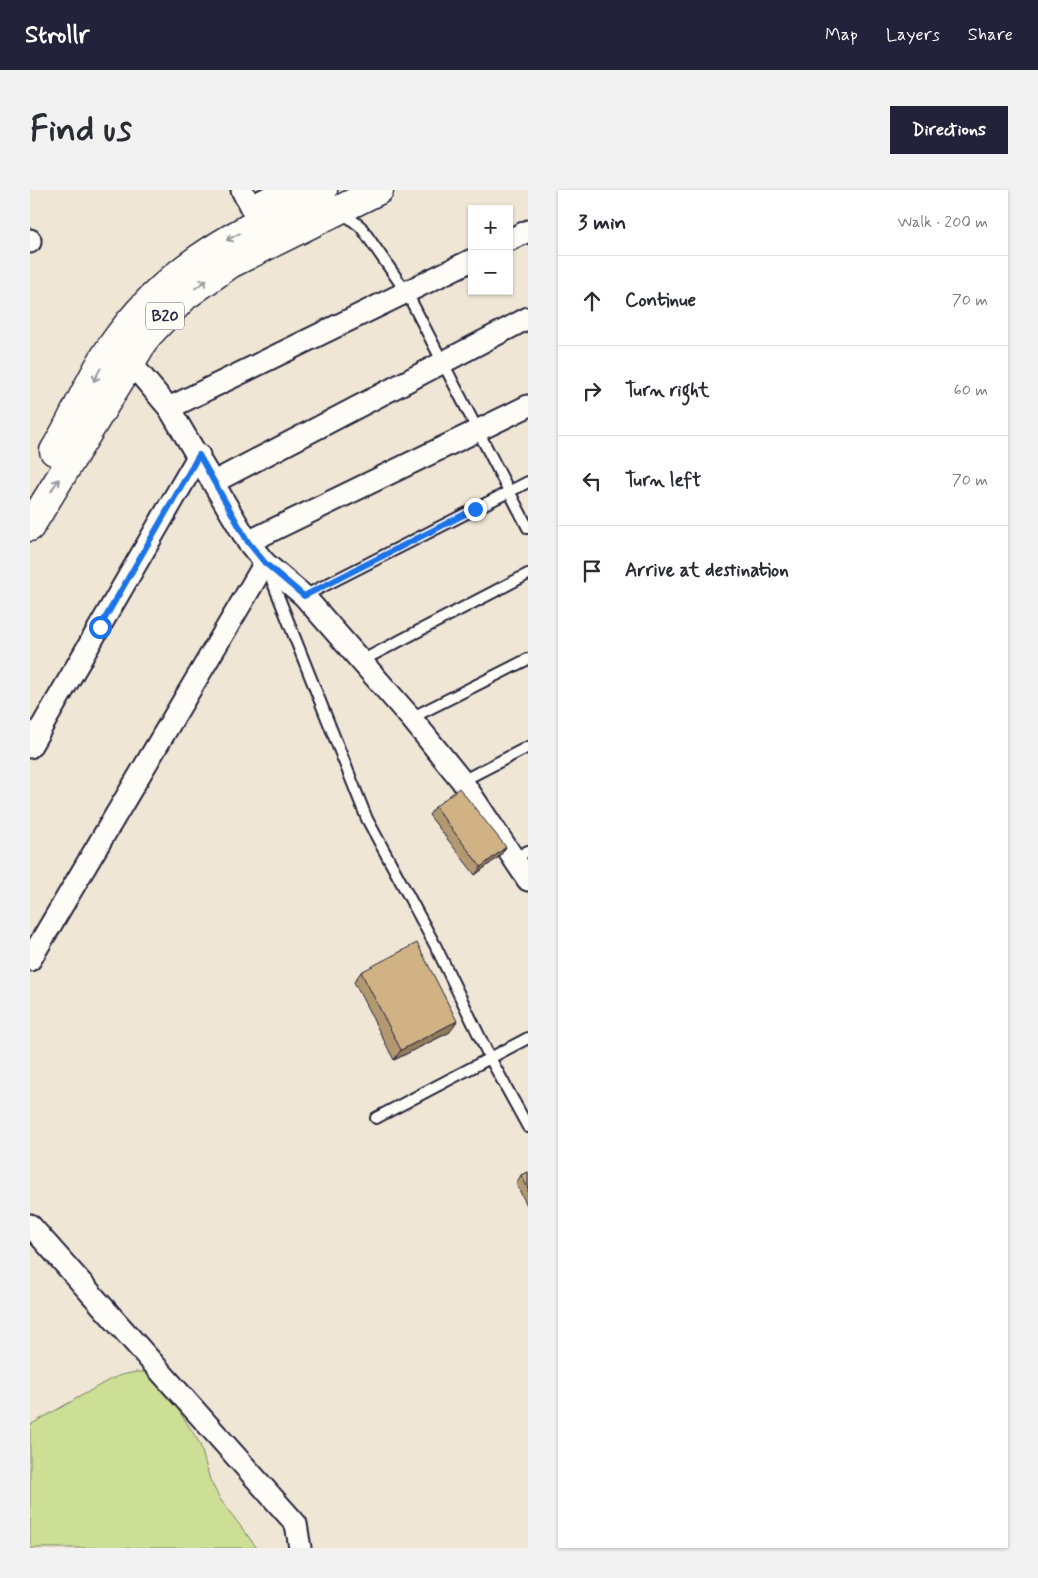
<!DOCTYPE html>
<html lang="en">
<head>
<meta charset="utf-8">
<style>
  body { margin:0; font-family:Mynerve,sans-serif; background:#f2f2f3; color:#2b2b33 }
  .controls { position:absolute; right:15px; top:15px; display:grid; overflow:hidden; border-radius:0px; box-shadow:0 1px 4px #0004 }
  .controls button { width:45px; height:45px; display:grid; place-items:center; padding:0; border:0; border-bottom:1px solid #e1e1e2; background:#fff; color:#2b2b33; font:25px sans-serif }
  .stop { position:absolute; width:15px; height:15px; margin:-11px; border:4px solid #1a73e8; border-radius:50%; background:#fff }
  .stop.end { background:#1a73e8; border-color:#fff; box-shadow:0 1px 5px #0008 }
  .list { margin:0; padding:0; list-style:none }
  h2 { display:flex; justify-content:space-between; align-items:center; height:65px; margin:0; padding:0 20px; font-size:21px }
  h2 small { font-size:16px; font-weight:400; color:#7c7c81 }
  .list li { display:grid; grid-template-columns:32px 1fr auto; gap:15px; align-items:center; box-sizing:border-box; height:90px; padding:0 20px; border-top:1px solid #e1e1e2 }
  .list b { display:block; font-size:19px; white-space:nowrap }
  .list em { font-size:16px; font-style:normal; color:#7c7c81 }
  .icon { flex:none; width:28px; height:28px; fill:none; stroke:currentColor; stroke-width:2; stroke-linecap:round; stroke-linejoin:round }
  .map { position:relative; flex:none; width:498px; height:1358px; overflow:hidden; border-radius:0px }
  header { display:flex; align-items:center; gap:30px; box-sizing:border-box; height:70px; padding:0 25px; background:#22223b; color:#fff }
  header strong { font-size:24px }
  nav { display:flex; gap:28px; margin-inline-start:auto; font-size:18px }
  .intro { display:flex; align-items:center; justify-content:space-between; box-sizing:border-box; height:120px; padding:0 30px }
  h1 { margin:0; font-size:35px }
  .button { padding:12px 22px; border-radius:0px; background:#22223b; color:#fff; font-size:18px; font-weight:700 }
  main { display:flex; gap:30px; padding:0 30px }
  aside { flex:1; background:#fff; border-radius:0px; box-shadow:0 1px 4px #0004 }
  .map>svg:first-child { display:block }
  .green { fill:#ccdf94; stroke:#778068 }
  .lines { fill:none; stroke-linecap:round; stroke-linejoin:round }
  .service-casing { stroke:#22223b; stroke-width:14 }
  .minor-casing { stroke:#22223b; stroke-width:25 }
  .trunk-casing { stroke:#22223b; stroke-width:31 }
  .service { stroke:#fdfcf7; stroke-width:10 }
  .minor { stroke:#fdfcf7; stroke-width:21 }
  .trunk { stroke:#fdfcf7; stroke-width:28 }
  .wall { fill:#b39972; stroke:#22223b }
  .shaded-wall { fill:#927d5d; stroke:#22223b }
  .building { fill:#d0b285; stroke:#22223b }
  .oneway { stroke:#9a9aa2 }
  .route { stroke:#1a73e8; stroke-width:6 }
  .labels { text-anchor:middle; dominant-baseline:central; stroke-width:4; stroke-linejoin:round; paint-order:stroke }
  .shield { fill:#fdfcf7; stroke:#646373; stroke-width:1 }
  .shield-label { font-size:16px; font-weight:bold; fill:#22223b }
</style>
</head>
<body>
<header>
<strong>Strollr</strong>
<nav><a>Map</a><a>Layers</a><a>Share</a></nav>
</header>
<div class="intro"><h1>Find us</h1><a class="button">Directions</a></div>
<main>
<div class="map">
<svg width="498" height="1358" viewBox="0 0 498 1358">
  <rect width="100%" height="100%" fill="#f0e6d5"/>
  <filter id="ink" filterUnits="userSpaceOnUse"><feTurbulence type="fractalNoise" baseFrequency=".02" numOctaves="2"/><feDisplacementMap in="SourceGraphic" scale="10" xChannelSelector="R" yChannelSelector="G"/><feConvolveMatrix kernelMatrix="1 2 1 2 8 2 1 2 1" color-interpolation-filters="sRGB"/></filter>
  <g filter="url(#ink)">
    <path class="green" d="M106 1182H121L131 1192 170 1254 180 1290 190 1309 227 1358H0V1235L79 1190 91 1185Z"/>
    <g class="lines">
      <g class="service-casing">
        <g id="service">
          <path d="M312 22 331 37 377 103 498 338"/>
          <path d="M239 383 337 629 405 755 460 868 498 937"/>
          <path d="M274 406 498 292"/>
          <path d="M331 471 498 384"/>
          <path d="M381 528 498 469"/>
          <path d="M432 591 498 557"/>
          <path d="M484 668 498 661"/>
          <path d="M346 928 498 848"/>
        </g>
      </g>
      <g class="minor-casing">
        <g id="minor">
          <path d="M212 0 235 46"/>
          <path d="M221 16 254 0"/>
          <path d="M0 50V52"/>
          <path d="M479 50 498 41"/>
          <path d="M89 165 100 172 139 218 218 352 235 373 274 406 381 528 432 591 498 690"/>
          <path d="M139 218 442 70"/>
          <path d="M184 292 498 128"/>
          <path d="M218 352 498 216"/>
          <path d="M0 557 169 265"/>
          <path d="M0 770 235 373"/>
          <path d="M0 1035 266 1334 270 1358"/>
        </g>
      </g>
      <g class="trunk-casing">
        <g id="trunk">
          <path d="M24 261C45 227 59 189 81 157 139 73 206 44 293 0"/>
          <path d="M0 337 117 146 155 106 200 74 349 0"/>
        </g>
      </g>
      <use href="#service" class="service"/>
      <use href="#minor" class="minor"/>
      <use href="#trunk" class="trunk"/>
    </g>
    <g class="wall">
      <path d="M405 617 476 657 470 666 445 685 399 625Z"/>
      <path d="M331 782 420 842 364 870 324 792Z"/>
      <path d="M498 982V1017L486 994 491 985Z"/>
    </g>
    <g class="shaded-wall">
      <path d="M476 657 470 666 445 685 451 677Z"/>
      <path d="M427 831 420 842 364 870 371 860Z"/>
    </g>
    <g class="building">
      <path d="M429 598 476 657 451 677 405 617Z"/>
      <path d="M387 753 427 831 371 860 331 782Z"/>
      <path d="M498 982V998L491 985Z"/>
    </g>
    <defs><path id="oneway-shaft" d="M-6 0H5M1.5-3L5.5 0L1.5 3" fill="none" stroke-width="1.6" stroke-linecap="round" stroke-linejoin="round" transform="scale(1.25)"/></defs>
    <g class="oneway">
      <use href="#oneway-shaft" transform="translate(203 47) rotate(152)"/>
      <use href="#oneway-shaft" transform="translate(171 94) rotate(-37)"/>
      <use href="#oneway-shaft" transform="translate(67 185) rotate(118)"/>
      <use href="#oneway-shaft" transform="translate(25 295) rotate(-59)"/>
    </g>
  </g>
  <g class="lines" filter="url(#ink)">
    <path class="route" d="M70 437 169 265 218 352 235 373 274 406 445 319"/>
  </g>
  <g class="labels">
    <rect class="shield" x="116" y="112.5" width="38" height="27" rx="4"/>
    <g class="shield-label">
      <text x="135" y="126">B20</text>
    </g>
  </g>
</svg>
<div class="controls">
<button>+</button>
<button>−</button>
</div>
<div class="stop" style="left:70px;top:437px"></div>
<div class="stop end" style="left:445px;top:319px"></div>
</div>
<aside>
<h2>3 min<small>Walk · 200 m</small></h2>
<ul class="list">
<li><svg class="icon" aria-label="ahead" viewBox="0 0 24 24"><path d="M12 20V5M6 11l6-6 6 6"/></svg><div><b>Continue</b></div><em>70 m</em></li>
<li><svg class="icon" aria-label="right" viewBox="0 0 24 24"><path d="M7 20v-9h11M14 6l5 5-5 5"/></svg><div><b>Turn right</b></div><em>60 m</em></li>
<li><svg class="icon" aria-label="left" viewBox="0 0 24 24"><path d="M17 20v-9H6M10 6l-5 5 5 5"/></svg><div><b>Turn left</b></div><em>70 m</em></li>
<li><svg class="icon" aria-label="arrive" viewBox="0 0 24 24"><path d="M6 21V4h12l-3 4 3 4H6"/></svg><div><b>Arrive at destination</b></div></li>
</ul>
</aside>
</main>
</body>
</html>
